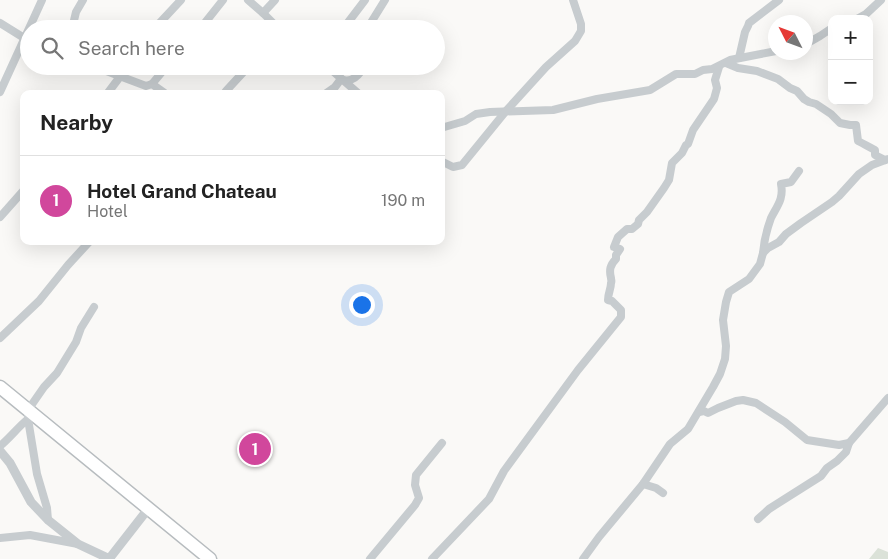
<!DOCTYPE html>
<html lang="en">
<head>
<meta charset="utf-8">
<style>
  body { margin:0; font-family:"Public Sans",sans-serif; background:#f2f2f2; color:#222 }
  .controls { position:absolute; right:15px; top:15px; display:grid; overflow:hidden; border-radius:10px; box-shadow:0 5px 20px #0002 }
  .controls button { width:45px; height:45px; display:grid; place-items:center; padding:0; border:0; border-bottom:1px solid #e0e0e0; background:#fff; color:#222; font:25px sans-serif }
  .compass { position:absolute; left:768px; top:15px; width:45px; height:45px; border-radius:50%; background:#fff; box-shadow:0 5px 20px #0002; rotate:312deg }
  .you { position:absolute; left:361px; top:304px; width:18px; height:18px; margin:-12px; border:4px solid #fff; border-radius:50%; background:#1a73e8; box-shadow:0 0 0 8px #1a73e833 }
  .badge { display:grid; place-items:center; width:32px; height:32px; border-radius:50%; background:#f04920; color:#fff; font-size:16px; font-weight:700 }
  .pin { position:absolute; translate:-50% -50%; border:2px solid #fff; box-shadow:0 1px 5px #0006 }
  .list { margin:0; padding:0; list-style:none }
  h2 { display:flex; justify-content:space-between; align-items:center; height:65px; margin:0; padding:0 20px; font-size:21px }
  h2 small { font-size:16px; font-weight:400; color:#767676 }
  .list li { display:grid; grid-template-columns:32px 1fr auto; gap:15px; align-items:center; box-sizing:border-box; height:90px; padding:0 20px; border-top:1px solid #e0e0e0 }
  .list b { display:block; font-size:19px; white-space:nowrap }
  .list p { margin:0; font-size:16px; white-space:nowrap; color:#767676 }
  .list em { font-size:16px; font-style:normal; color:#767676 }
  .icon { flex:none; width:28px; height:28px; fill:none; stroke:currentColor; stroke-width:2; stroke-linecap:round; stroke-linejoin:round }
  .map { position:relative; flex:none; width:888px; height:559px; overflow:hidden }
  .search { position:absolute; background:#fff; box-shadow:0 5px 20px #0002; left:20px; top:20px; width:425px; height:55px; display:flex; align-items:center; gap:12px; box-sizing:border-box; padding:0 18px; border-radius:28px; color:#767676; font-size:19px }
  .panel { position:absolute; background:#fff; box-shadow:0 5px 20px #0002; left:20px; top:90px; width:425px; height:155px; border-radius:10px }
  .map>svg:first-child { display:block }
  .green { fill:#dbe2d8 }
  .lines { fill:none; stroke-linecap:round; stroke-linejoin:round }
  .trunk-casing { stroke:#b7bcbf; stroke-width:15 }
  .minor { stroke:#c7cccf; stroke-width:8 }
  .tertiary { stroke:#c7cccf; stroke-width:9 }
  .trunk { stroke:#fff; stroke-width:12 }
</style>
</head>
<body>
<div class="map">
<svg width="888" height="559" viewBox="0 0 888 559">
  <rect width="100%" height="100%" fill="#faf9f7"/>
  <path class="green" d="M878 548 888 552V559H869Z"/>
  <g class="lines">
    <g class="trunk-casing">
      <path id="trunk" d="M0 387 210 559"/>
    </g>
    <g class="minor">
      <path d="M248 0 263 13 279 29"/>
      <path d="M263 13 275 0"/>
      <path d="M857 19 866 14 881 0"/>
      <path d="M0 23 29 41"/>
      <path d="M72 29 76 12 83 0"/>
      <path d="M154 29 181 0"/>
      <path d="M200 29 223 0"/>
      <path d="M343 29 365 0"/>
      <path d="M367 29 385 0"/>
      <path d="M806 44 820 36 832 28"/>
      <path d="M739 58 745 32 748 26 749 23 779 0"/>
      <path d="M726 63 738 68 757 71 778 79 790 88 797 91 804 99 809 102 816 104 831 114 840 123 850 125H856L858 141C864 144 869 147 875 150V155L885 160"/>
      <path d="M93 66 146 86 152 84 166 94"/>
      <path d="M327 66 359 94"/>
      <path d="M152 84 167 66"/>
      <path d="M0 92 42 0"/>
      <path d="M107 94 128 66"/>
      <path d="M224 94 226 91 249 66"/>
      <path d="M325 94 335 87 341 79C351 84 360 75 364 66"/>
      <path d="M441 128 465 121 476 114 490 112 553 110 597 99 650 90 676 74H695L703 70 712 69 730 60 776 51"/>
      <path d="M441 161 453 167 462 165 506 111 546 67 575 41 581 31V24L573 0"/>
      <path d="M0 217 24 190"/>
      <path d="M763 253C764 241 767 229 771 218 777 206 784 199 781 184L791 182 799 171"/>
      <path d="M0 338 39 301 68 265 90 241"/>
      <path d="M699 412 704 411 708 413 718 408 736 401 743 400 756 403 785 422 807 440 839 445 849 443 888 398"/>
      <path d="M28 419 37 474 47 508 48 520"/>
      <path d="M0 446C10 438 18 427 28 419V410L44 387 57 373 76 342 81 328 94 307"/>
      <path d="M643 484 656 488 663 493"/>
      <path d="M758 519 769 509 821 476 827 468 837 461 846 452 849 443"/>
      <path d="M0 538 30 535 78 544"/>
      <path d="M370 559 415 505 419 498 415 485 416 475 442 443"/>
      <path d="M432 559 489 499 504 471 578 370 621 317V310L612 301 608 300C608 293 611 289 611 283 612 281 611 280 611 278 609 270 610 265 616 259V255L620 249 614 247 618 237 627 229H632L638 224 639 220 647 212 664 188 669 180 672 163 682 153 686 145 688 144 693 130 714 99 717 88 715 80 719 67"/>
      <path d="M583 559 599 537 643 484 670 444 688 429 713 387 720 374 725 359 726 346 723 320 726 302 729 292 749 279 760 264 763 253 768 248 779 242 786 234 801 223 832 202 839 196 859 174 872 165 888 159"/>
    </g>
    <g class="tertiary">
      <path d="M0 451 10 463 31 502 48 520 78 544 110 559"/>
      <path d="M109 559 148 509"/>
    </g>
    <use href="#trunk" class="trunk"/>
  </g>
</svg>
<div class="controls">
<button>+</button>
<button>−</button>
</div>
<svg class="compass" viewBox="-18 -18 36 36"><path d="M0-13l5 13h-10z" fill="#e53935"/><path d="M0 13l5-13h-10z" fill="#767676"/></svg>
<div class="you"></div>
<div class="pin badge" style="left:255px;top:449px;background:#d1479c">1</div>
<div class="search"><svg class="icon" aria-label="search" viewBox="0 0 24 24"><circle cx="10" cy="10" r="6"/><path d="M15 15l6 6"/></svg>Search here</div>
<section class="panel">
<h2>Nearby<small></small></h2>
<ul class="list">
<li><span class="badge" style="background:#d1479c">1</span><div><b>Hotel Grand Chateau</b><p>Hotel</p></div><em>190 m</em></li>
</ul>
</section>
</div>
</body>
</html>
